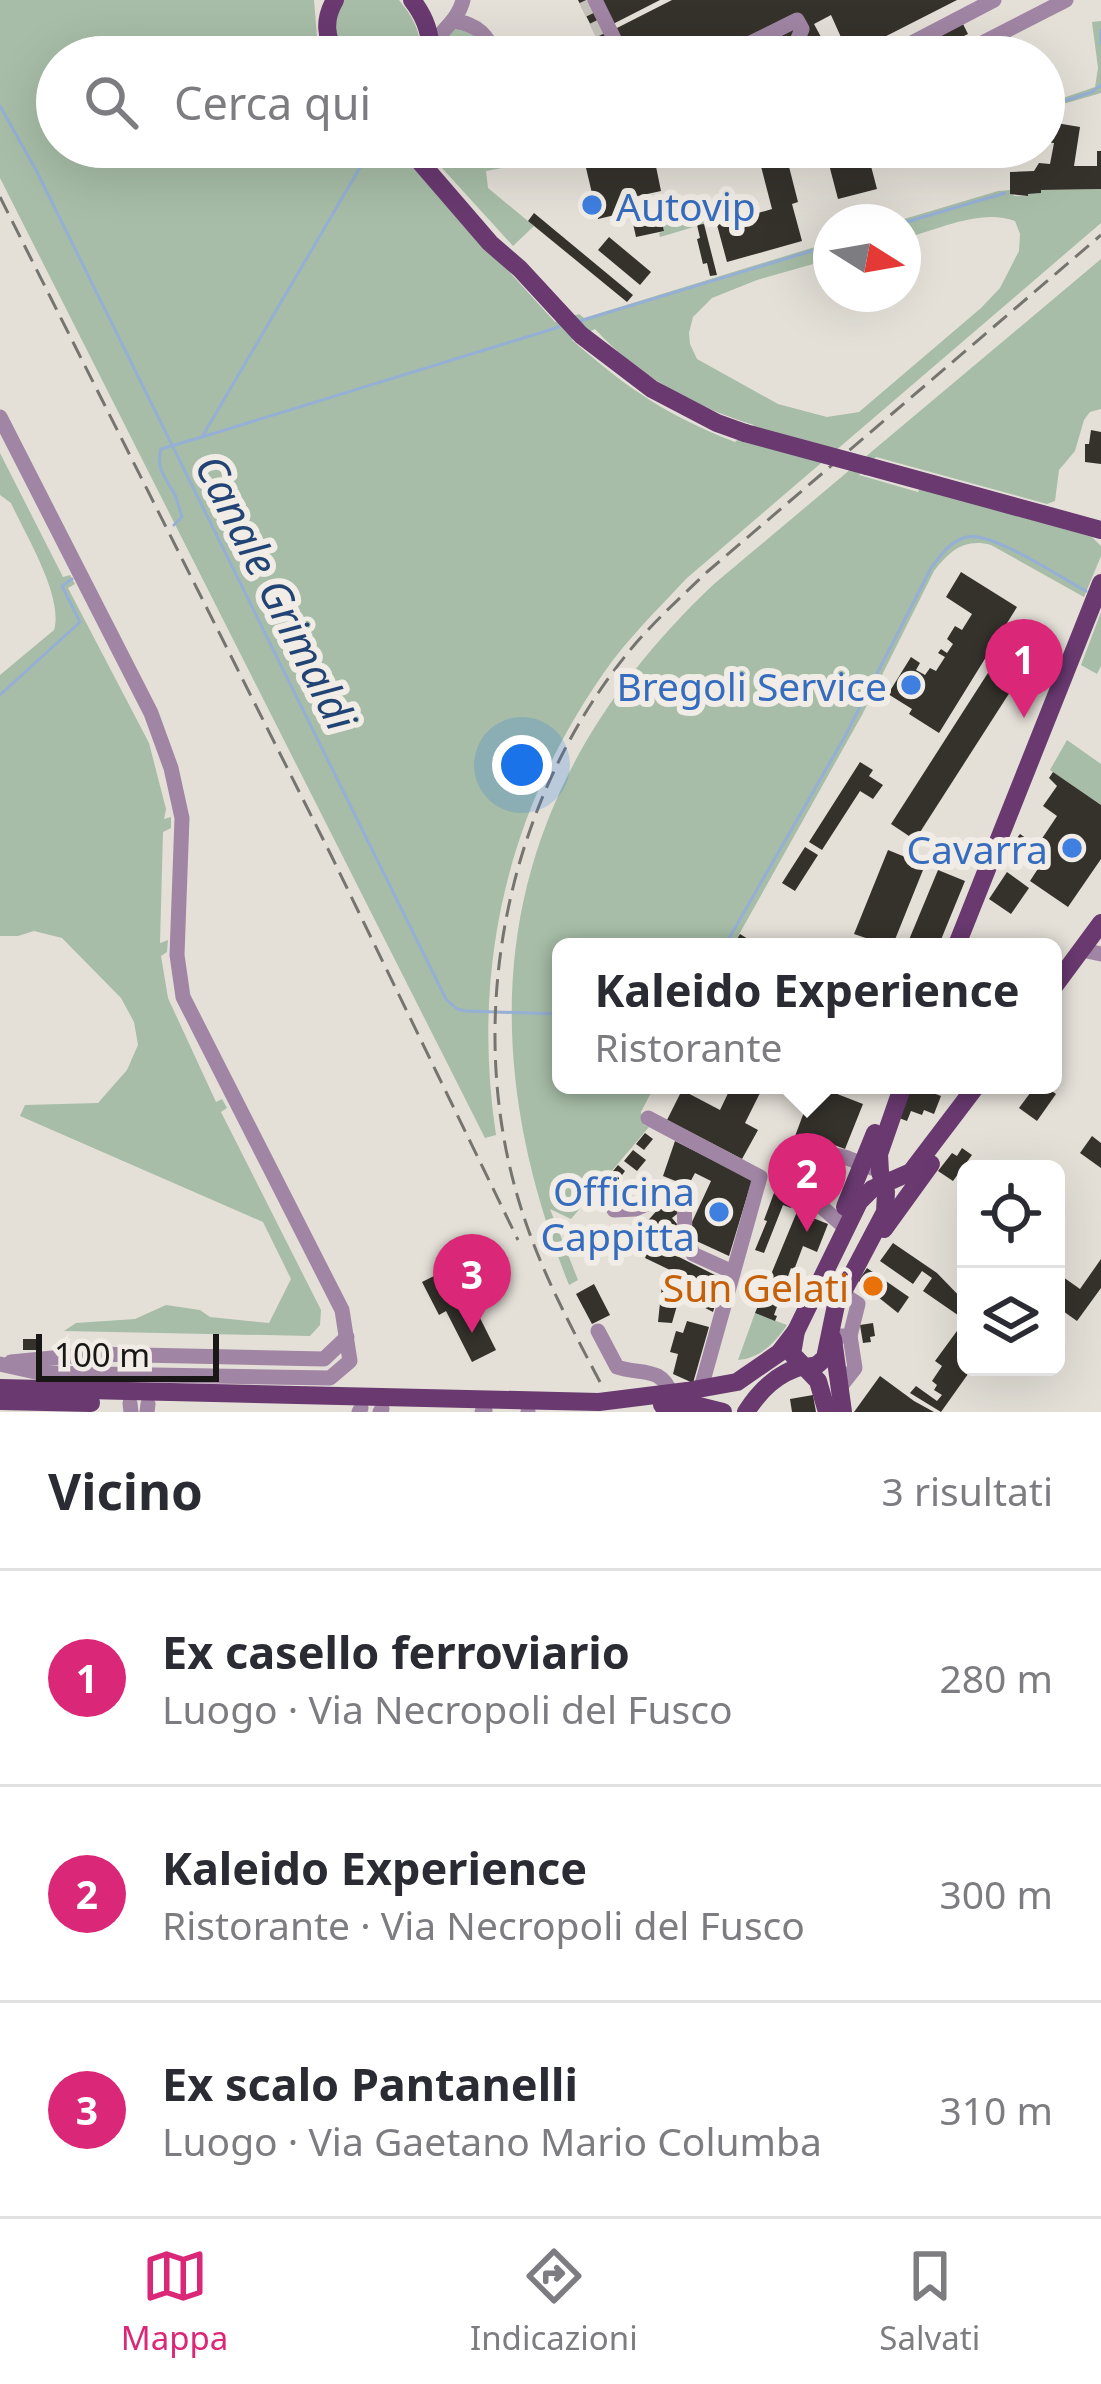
<!DOCTYPE html>
<html lang="it">
<head>
<meta charset="utf-8">
<style>
  body { margin:0; font-family:"Noto Sans",sans-serif; background:#f2f2f3; color:#2b2b33 }
  .controls { position:absolute; right:36px; bottom:36px; display:grid; overflow:hidden; border-radius:18px; box-shadow:0 12px 48px #0002 }
  .controls button { width:108px; height:108px; display:grid; place-items:center; padding:0; border:0; border-bottom:3px solid #e1e1e2; background:#fff; color:#2b2b33; font:60px sans-serif }
  .compass { position:absolute; left:813px; top:204px; width:108px; height:108px; border-radius:50%; background:#fff; box-shadow:0 12px 48px #0002; rotate:101deg }
  .scale { position:absolute; left:36px; bottom:30px; width:183px; box-sizing:border-box; padding-left:12px; border:6px solid #181715; border-top:0; font-size:33px; line-height:42px; white-space:nowrap; color:#181715; -webkit-text-stroke:9px #f1ede6; paint-order:stroke }
  .you { position:absolute; left:522px; top:765px; width:42px; height:42px; margin:-30px; border:9px solid #fff; border-radius:50%; background:#1a73e8; box-shadow:0 0 0 18px #1a73e833 }
  .badge { display:grid; place-items:center; width:78px; height:78px; border-radius:50%; background:#db2777; color:#fff; font-size:39px; font-weight:700 }
  .pin { position:absolute; translate:-50% -99px; filter:drop-shadow(0 3px 6px #0008) }
  .pin::after { content:''; position:absolute; top:63px; width:42px; height:36px; background:inherit; clip-path:polygon(0 0,100% 0,50% 100%) }
  .popup { position:absolute; left:552px; top:938px; width:510px; height:156px; box-sizing:border-box; display:grid; place-content:center; border-radius:18px; background:#fff; filter:drop-shadow(0 3px 9px #0005); font-size:39px; white-space:nowrap; color:#7c7c81 }
  .popup b { font-size:45px; color:#2b2b33 }
  .popup::after { content:''; position:absolute; left:50%; top:100%; margin-left:-24px; border:24px solid transparent; border-top-color:#fff }
  .list { margin:0; padding:0; list-style:none }
  h2 { display:flex; justify-content:space-between; align-items:center; height:156px; margin:0; padding:0 48px; font-size:51px }
  h2 small { font-size:39px; font-weight:400; color:#7c7c81 }
  .list li { display:grid; grid-template-columns:78px 1fr auto; gap:36px; align-items:center; box-sizing:border-box; height:216px; padding:0 48px; border-top:3px solid #e1e1e2 }
  .list b { display:block; font-size:45px; white-space:nowrap }
  .list p { margin:0; font-size:39px; white-space:nowrap; color:#7c7c81 }
  .list em { font-size:39px; font-style:normal; color:#7c7c81 }
  .icon { flex:none; width:66px; height:66px; fill:none; stroke:currentColor; stroke-width:2; stroke-linecap:round; stroke-linejoin:round }
  .map { position:relative; flex:none; width:1101px; height:1412px; overflow:hidden }
  .search { position:absolute; background:#fff; box-shadow:0 12px 48px #0002; left:36px; right:36px; top:36px; height:132px; display:flex; align-items:center; gap:30px; box-sizing:border-box; padding:0 42px; border-radius:66px; color:#7c7c81; font-size:45px }
  .sheet { height:804px; background:#fff }
  nav { display:flex; justify-content:space-around; align-items:center; box-sizing:border-box; height:168px; border-top:3px solid #e1e1e2; background:#fff; font-size:33px; color:#7c7c81 }
  nav a { display:grid; justify-items:center; gap:6px }
  nav .on { color:#db2777 }
  .map>svg:first-child { display:block }
  .green { fill:#a7bda7; fill-rule:evenodd }
  .lines { fill:none; stroke-linecap:round; stroke-linejoin:round }
  .stream { stroke:#95afd5; stroke-width:3 }
  .building { fill:#35322c }
  .minor-tunnel { stroke:#c5c2bb; stroke-width:15; stroke-dasharray:15 8; stroke-linecap:butt }
  .minor { stroke:#a185a4; stroke-width:15 }
  .major { stroke:#693970; stroke-width:18 }
  .rail { stroke:#76746f; stroke-width:3; stroke-dasharray:18 9; stroke-linecap:butt }
  .major-bridge { stroke:#693970; stroke-width:18 }
  .shop-dot { fill:#3f7fe0; stroke:#f1ede6; stroke-width:4.5 }
  .food-dot { fill:#e8710a; stroke:#f1ede6; stroke-width:4.5 }
  .labels { text-anchor:middle; dominant-baseline:central; stroke-width:12; stroke-linejoin:round; paint-order:stroke }
  .shop-label { font-size:39px; fill:#366cbe; stroke:#f1ede6; text-anchor:end }
  .food-label { font-size:39px; fill:#c56008; stroke:#f1ede6; text-anchor:end }
  .water-label { font-size:42px; font-style:italic; fill:#224475; stroke:#f1ede6 }
</style>
</head>
<body>
<div class="map">
<svg width="1101" height="1412" viewBox="0 0 1101 1412">
  <rect width="100%" height="100%" fill="#e4e0d8"/>
  <g class="green">
    <path d="M0 0H314L317 37 323 57H57V147H405L420 174 555 322 579 314 584 318 831 242V259L757 280 712 298 693 317 689 333 690 344 697 359 778 404 827 417 859 412 981 308 1000 288 1019 251 1020 234 1015 221C981 208 937 230 903 239V222H894L998 191 1010 190 1014 196H1027L1028 194 1040 193 1041 190 1101 189V223L687 578C658 609 627 639 603 674 507 812 471 969 496 1135L485 1138 0 178ZM595 329C637 375 694 407 754 425L735 442C666 415 628 389 572 340Z"/>
    <path d="M344 0H399C413 17 423 34 419 57H343L333 22Z"/>
    <path d="M1101 21V93L1046 109 1057 100 1095 87 1098 68 1092 22Z"/>
    <path d="M464 27 478 36 490 57H439C441 40 446 29 464 27Z"/>
    <path d="M430 147C437 147 441 150 447 153 458 159 481 156 491 150L507 167 486 171 488 188 534 226 513 246 442 168Z"/>
    <path d="M699 200 704 224 660 237 659 233 664 231 660 213 668 205Z"/>
    <path d="M1101 259V409L1090 412 1084 420 1075 451 1059 470 1055 501 1047 504 876 457 859 475 918 492 920 488 1092 537 1101 546V556L1084 597 991 545C964 538 950 551 934 571L862 715 732 947H561V1085H655L641 1112 644 1125 649 1127 571 1219 550 1209 578 1280 569 1285C462 1017 502 784 714 584Z"/>
    <path d="M0 453 63 577 70 575 75 584 68 588 149 743 166 809 164 819 171 817V828L163 832 160 943 168 940 167 952 161 956 168 998 216 1102 222 1099 227 1108 221 1112 321 1310 320 1325 310 1336 64 1331 76 1323 135 1319 166 1305 200 1310 210 1317 269 1323 291 1279 263 1222 20 1116 25 1105 98 1103 127 1070 138 1045 134 1022 121 998 62 938 34 931 18 936H0V675L54 630C64 597 25 534 11 503L0 495Z"/>
    <path d="M1101 612V666L1097 674 1081 665Z"/>
    <path d="M1067 740 1101 764V805L1050 770Z"/>
    <path d="M755 1313 787 1325C775 1343 760 1358 738 1360Z"/>
  </g>
  <g class="lines">
    <g class="stream">
      <path d="M1101 30V43"/>
      <path d="M0 106 36 170 446 999 457 1009 466 1011 561 1014"/>
      <path d="M1052 107 1055 104 1092 92 1101 85"/>
      <path d="M903 223 1005 193"/>
      <path d="M580 321 831 245"/>
      <path d="M202 437 559 327"/>
      <path d="M174 525 182 517C182 516 176 498 176 497 167 479 155 469 161 449L202 437 372 147"/>
      <path d="M0 695 80 622 62 586 72 579"/>
      <path d="M724 947 844 738 931 568C941 555 950 541 967 537 992 531 1061 578 1086 591"/>
    </g>
  </g>
  <g class="building">
    <path d="M578 0H660L613 24 615 29 672 0H957L849 55 831 15 814 24 821 37 788 53 760 57H607Z"/>
    <path d="M963 24 968 34 921 57 916 47Z"/>
    <path d="M1044 121 1080 127 1074 166H1097V151H1101V189L1041 190V193L1028 194V196L1010 194V172L1034 171 1039 163 1050 164 1054 143 1044 142Z"/>
    <path d="M619 147 622 159 641 155 639 147H652L661 191 629 198 632 211 598 219 583 155Z"/>
    <path d="M689 147H709L712 156 693 161Z"/>
    <path d="M756 147H784L798 202 792 204 802 241 727 262 717 225 772 209Z"/>
    <path d="M838 147H866L877 189 838 199 826 153 839 150Z"/>
    <path d="M534 213 633 295 627 302 528 221Z"/>
    <path d="M660 213 664 231 636 237 632 219Z"/>
    <path d="M704 224 717 275 710 276 707 263 703 264 697 239 700 238 697 225Z"/>
    <path d="M609 237 651 272 640 285 598 250Z"/>
    <path d="M1091 430 1101 432V464L1085 462V444H1089Z"/>
    <path d="M961 572 1017 607 939 733 909 714 912 709 888 694 911 657 920 663 916 670 925 675 930 668 936 671 945 657 938 653 941 649 947 653 953 644 947 639 955 626 962 630 972 614 946 597Z"/>
    <path d="M1002 651 1026 667 915 840 891 824Z"/>
    <path d="M860 762 873 770 869 776 883 785 873 799 860 791 822 850 809 842Z"/>
    <path d="M1053 772 1101 805V859L1068 907 1030 881 1041 864 1014 842 1020 834 1037 846 1057 816 1043 806 1057 786 1049 778Z"/>
    <path d="M805 847 818 855 795 891 782 883Z"/>
    <path d="M888 850 925 865 892 947 854 934Z"/>
    <path d="M938 870 965 881 938 947H906Z"/>
    <path d="M1007 872 1029 888 1011 914 989 899Z"/>
    <path d="M740 934 756 944 754 947H732Z"/>
    <path d="M732 1085H764L745 1123 758 1130 742 1159 667 1120 682 1090 720 1110Z"/>
    <path d="M814 1085 863 1104 845 1149 818 1139 791 1208 783 1205 764 1253 755 1250 767 1221 764 1220Z"/>
    <path d="M912 1085H927L934 1091 933 1093 941 1096 934 1114 924 1110 922 1115 911 1111 907 1121 899 1118Z"/>
    <path d="M1036 1085H1043L1056 1094 1037 1121 1019 1108Z"/>
    <path d="M645 1133 653 1139 644 1150 636 1144Z"/>
    <path d="M1092 1136 1101 1143V1168L1080 1153Z"/>
    <path d="M675 1141 752 1180 729 1256 692 1239V1222L711 1181 695 1173 688 1186 663 1176Z"/>
    <path d="M962 1148 972 1155 953 1181 938 1171 952 1153 957 1156Z"/>
    <path d="M633 1150 646 1160 637 1171 624 1161Z"/>
    <path d="M618 1165 625 1171 617 1182 609 1176Z"/>
    <path d="M606 1181 613 1187 605 1198 597 1192Z"/>
    <path d="M674 1199 680 1204 677 1214 672 1218 677 1224 672 1236 682 1246 677 1256 723 1279 713 1312 680 1295 672 1323 658 1322 662 1284 670 1270 645 1258 651 1245 638 1239 644 1225 660 1207Z"/>
    <path d="M801 1202 807 1205 803 1214 828 1224 817 1252 803 1246 794 1270 791 1268 774 1315 777 1316 775 1321 755 1313Z"/>
    <path d="M893 1243 937 1273 966 1303V1367H973L941 1412 910 1393 916 1386 937 1401 942 1395 934 1390 937 1385 932 1381 942 1366 935 1361 965 1320 923 1291 932 1278 922 1271 913 1284 880 1261Z"/>
    <path d="M1101 1259V1288L1077 1321 1056 1306V1272L1080 1289Z"/>
    <path d="M867 1268 909 1297 898 1313 858 1281Z"/>
    <path d="M446 1270 457 1292 465 1288 496 1350 472 1362 446 1311 439 1315 422 1282Z"/>
    <path d="M594 1284 610 1315 592 1324 576 1294Z"/>
    <path d="M687 1321 709 1327 693 1383 673 1374 678 1354 670 1352 676 1331 683 1333Z"/>
    <path d="M873 1323 875 1336 870 1337 871 1342 863 1343 860 1325Z"/>
    <rect x="23" y="1339" width="13" height="11"/>
    <path d="M880 1376 914 1401 934 1412H854Z"/>
    <path d="M813 1395 816 1412H792L790 1399Z"/>
  </g>
  <g class="lines">
    <path class="minor-tunnel" d="M586 0 614 57"/>
    <g class="minor">
      <path d="M595 0 623 57"/>
      <path d="M455 21C479 25 487 35 497 57"/>
      <path d="M431 49C440 30 458 21 463 0"/>
      <path d="M722 57 797 20 802 29 797 41 767 57"/>
      <path d="M885 57 994 0"/>
      <path d="M955 57 1066 0"/>
      <path d="M447 147C460 155 471 154 484 147"/>
      <path d="M499 147 511 157 527 154"/>
      <path d="M523 156 555 153 572 147"/>
      <path d="M0 417 151 713 171 768 182 818 177 955 183 997 342 1310 350 1361 330 1378 40 1373 0 1364"/>
      <path d="M1082 950 1101 954"/>
      <path d="M648 1118 760 1177 701 1388"/>
      <path d="M614 1210 635 1209 675 1192 684 1197 685 1233 693 1254 733 1272"/>
      <path d="M840 1223 807 1194 825 1153 845 1157 872 1168"/>
      <path d="M841 1293 858 1304 850 1336"/>
      <path d="M598 1331 617 1367C640 1375 662 1366 671 1394"/>
      <path d="M833 1336H850L855 1368 840 1387"/>
      <path d="M11 1362 94 1354 324 1359 347 1337"/>
      <path d="M130 1403 131 1412"/>
      <path d="M528 1411V1412"/>
      <path d="M147 1412 148 1404"/>
      <path d="M359 1412 361 1408"/>
      <path d="M380 1412 382 1409"/>
      <path d="M482 1412 485 1410"/>
    </g>
    <g class="major">
      <path d="M335 0C323 20 326 37 336 57"/>
      <path d="M412 0C425 17 433 36 429 57"/>
      <path d="M414 147 421 163 490 243 520 269 581 335 652 389 717 423 745 433"/>
      <path d="M867 466 1101 530"/>
      <path d="M956 947 1101 583"/>
      <path d="M1053 988 1101 923"/>
      <path d="M845 1207 875 1133"/>
      <path d="M884 1229 931 1164"/>
      <path d="M833 1339 843 1412"/>
      <path d="M806 1367 817 1365 825 1358 836 1305 885 1212 886 1192 880 1172 879 1154 903 1085"/>
      <path d="M0 1388 599 1402 687 1391 737 1382 779 1353 796 1331"/>
      <path d="M0 1401 91 1403"/>
      <path d="M662 1405H695L723 1412"/>
      <path d="M746 1412C760 1390 777 1373 803 1366"/>
      <path d="M827 1412 818 1381 792 1354 796 1331 859 1202 872 1189 911 1172 977 1085"/>
    </g>
    <g class="rail">
      <path d="M0 197 330 853 518 1240"/>
      <path d="M600 1382C570 1325 540 1269 521 1208 461 1018 507 795 636 643 658 618 683 595 707 572L1101 235"/>
    </g>
    <path class="major-bridge" d="M745 433 867 466"/>
  </g>
  <g class="shop-dot">
    <circle cx="592" cy="205" r="12"/>
    <circle cx="911" cy="685" r="12"/>
    <circle cx="1072" cy="848" r="12"/>
    <circle cx="719" cy="1212" r="12"/>
  </g>
  <circle class="food-dot" cx="873" cy="1286" r="12"/>
  <g class="labels">
    <g class="shop-label">
      <text x="616" y="205" text-anchor="start">Autovip</text>
      <text x="887" y="685">Bregoli Service</text>
      <text x="1048" y="848">Cavarra</text>
      <text x="695" y="1190">Officina<tspan x="695" dy="45">Cappitta</tspan></text>
    </g>
    <g class="food-label">
      <text x="849" y="1286">Sun Gelati</text>
    </g>
    <g class="water-label">
      <text transform="translate(277 592) rotate(63)">Canale Grimaldi</text>
    </g>
  </g>
</svg>
<div class="controls">
<button><svg class="icon" aria-label="locate" viewBox="0 0 24 24"><circle cx="12" cy="12" r="6"/><path d="M12 2v4M12 18v4M2 12h4M18 12h4"/></svg></button>
<button><svg class="icon" aria-label="layers" viewBox="0 0 24 24"><path d="M12 4l9 5-9 5-9-5zM3 14l9 5 9-5"/></svg></button>
</div>
<svg class="compass" viewBox="-18 -18 36 36"><path d="M0-13l5 13h-10z" fill="#e53935"/><path d="M0 13l5-13h-10z" fill="#7c7c81"/></svg>
<div class="scale">100 m</div>
<div class="you"></div>
<div class="pin badge" style="left:1024px;top:718px">1</div>
<div class="pin badge" style="left:807px;top:1232px">2</div>
<div class="popup"><b>Kaleido Experience</b>Ristorante</div>
<div class="pin badge" style="left:472px;top:1333px">3</div>
<div class="search"><svg class="icon" aria-label="search" viewBox="0 0 24 24"><circle cx="10" cy="10" r="6"/><path d="M15 15l6 6"/></svg>Cerca qui</div>
</div>
<section class="sheet">
<h2>Vicino<small>3 risultati</small></h2>
<ul class="list">
<li><span class="badge">1</span><div><b>Ex casello ferroviario</b><p>Luogo · Via Necropoli del Fusco</p></div><em>280 m</em></li>
<li><span class="badge">2</span><div><b>Kaleido Experience</b><p>Ristorante · Via Necropoli del Fusco</p></div><em>300 m</em></li>
<li><span class="badge">3</span><div><b>Ex scalo Pantanelli</b><p>Luogo · Via Gaetano Mario Columba</p></div><em>310 m</em></li>
</ul>
</section>
<nav>
<a class="on"><svg class="icon" aria-label="map" viewBox="0 0 24 24"><path d="M3 6l6-2 6 2 6-2v14l-6 2-6-2-6 2zM9 4v14M15 6v14"/></svg>Mappa</a>
<a><svg class="icon" aria-label="directions" viewBox="0 0 24 24"><path d="M12 3l9 9-9 9-9-9zM9 14v-3h6M13 9l2 2-2 2"/></svg>Indicazioni</a>
<a><svg class="icon" aria-label="saved" viewBox="0 0 24 24"><path d="M7 4h10v16l-5-4-5 4z"/></svg>Salvati</a>
</nav>
</body>
</html>
